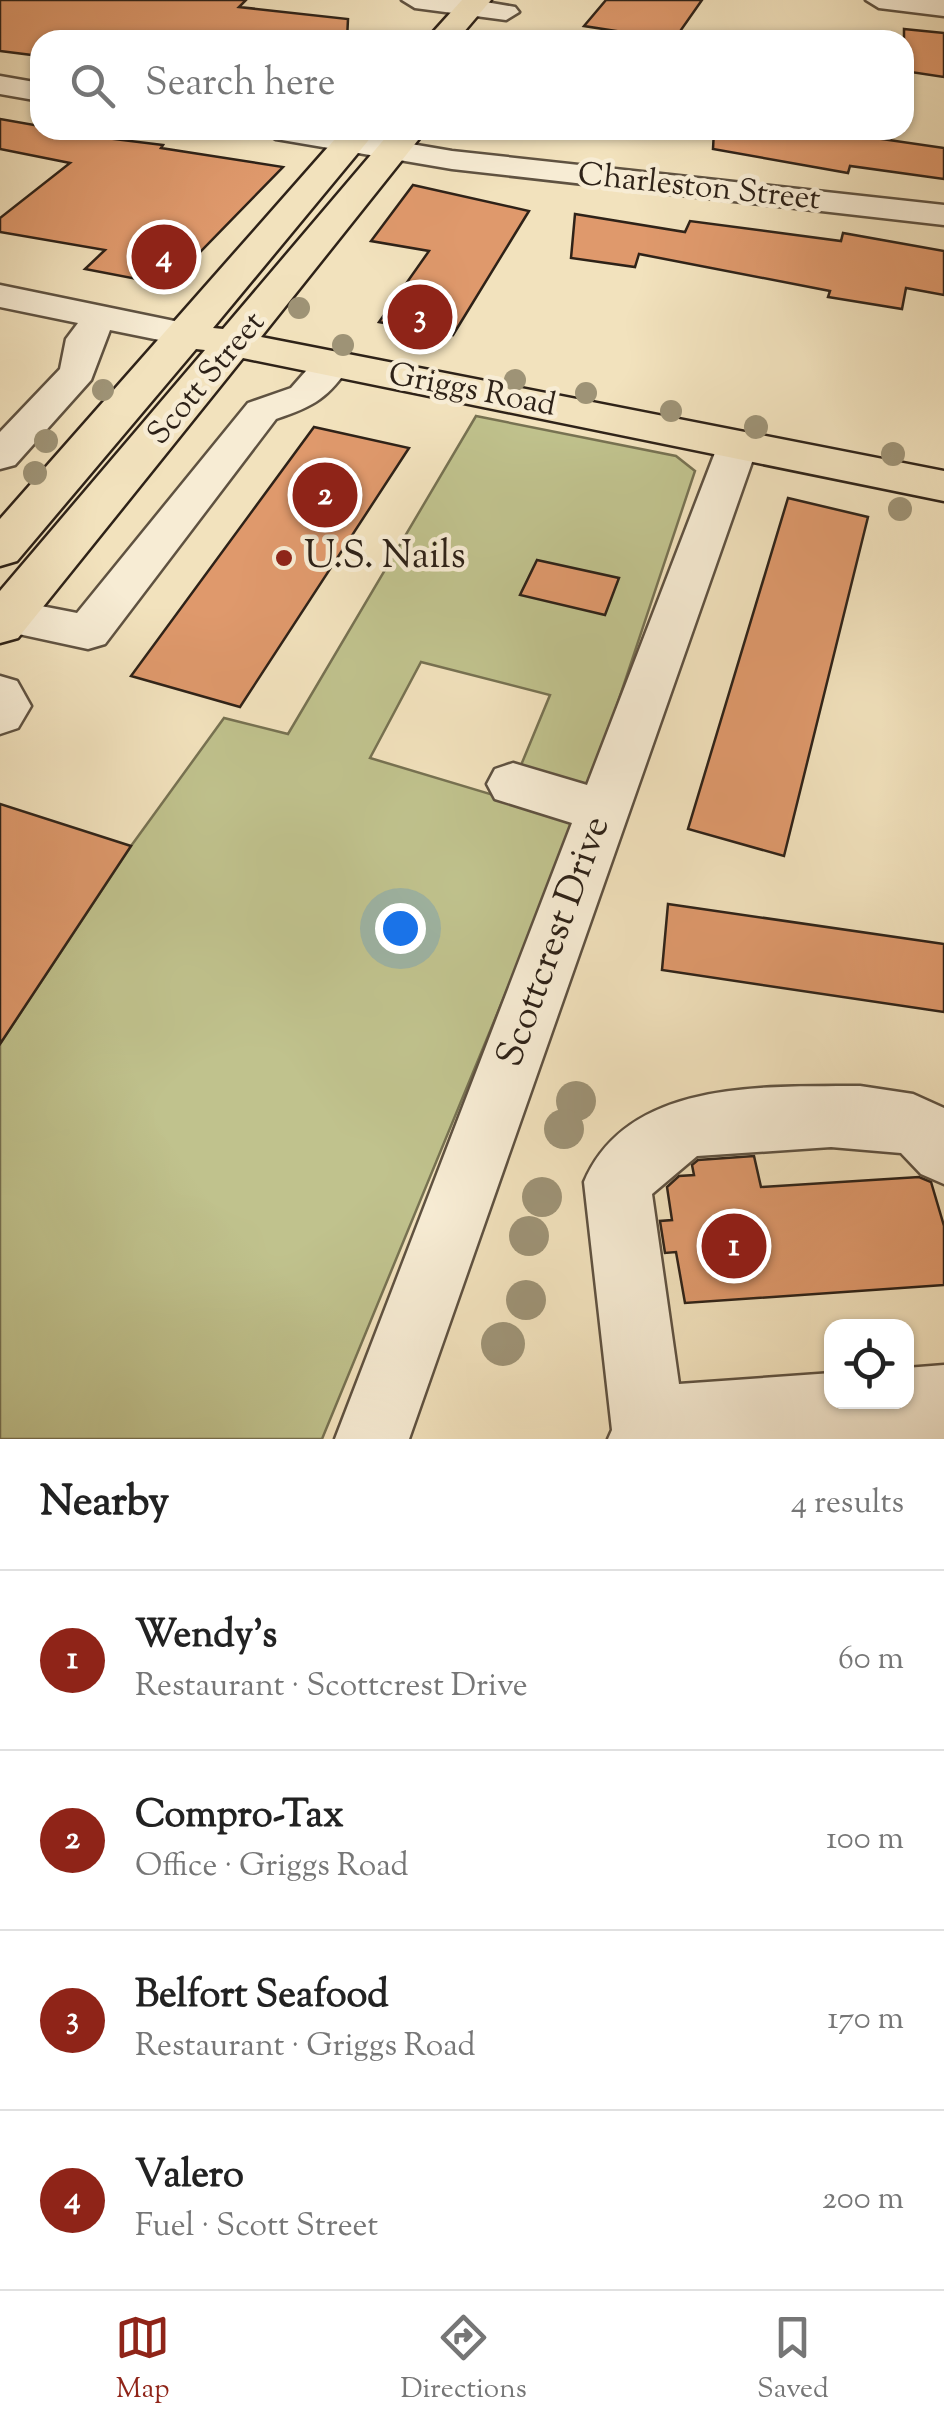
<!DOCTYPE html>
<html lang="en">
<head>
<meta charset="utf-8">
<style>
  body { margin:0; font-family:"Sorts Mill Goudy",serif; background:#f2f2f2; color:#222 }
  .controls { position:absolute; right:30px; bottom:30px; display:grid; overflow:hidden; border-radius:20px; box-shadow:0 2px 8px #0004 }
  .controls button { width:90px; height:90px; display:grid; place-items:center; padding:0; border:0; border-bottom:2px solid #e0e0e0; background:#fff; color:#222; font:50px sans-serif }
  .you { position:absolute; left:400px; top:928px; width:35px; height:35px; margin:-25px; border:8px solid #fff; border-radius:50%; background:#1a73e8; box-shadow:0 0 0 15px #1a73e833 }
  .badge { display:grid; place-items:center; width:65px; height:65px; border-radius:50%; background:#8f2418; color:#fff; font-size:32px; font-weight:700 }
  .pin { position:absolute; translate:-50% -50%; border:5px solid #fff; box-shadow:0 2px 10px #0006 }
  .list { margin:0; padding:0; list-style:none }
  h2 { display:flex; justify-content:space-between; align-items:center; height:130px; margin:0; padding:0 40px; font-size:42px }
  h2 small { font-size:32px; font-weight:400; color:#767676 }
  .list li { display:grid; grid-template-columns:65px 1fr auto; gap:30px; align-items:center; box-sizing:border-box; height:180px; padding:0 40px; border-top:2px solid #e0e0e0 }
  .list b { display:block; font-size:38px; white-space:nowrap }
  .list p { margin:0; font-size:32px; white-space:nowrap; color:#767676 }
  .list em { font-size:32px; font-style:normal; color:#767676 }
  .icon { flex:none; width:55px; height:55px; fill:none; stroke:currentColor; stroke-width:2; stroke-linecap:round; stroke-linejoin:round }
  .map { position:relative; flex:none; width:944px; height:1439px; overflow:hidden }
  .search { position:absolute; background:#fff; box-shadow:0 2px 8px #0004; left:30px; right:30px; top:30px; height:110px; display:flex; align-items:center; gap:25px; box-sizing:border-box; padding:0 35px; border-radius:30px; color:#767676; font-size:38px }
  .sheet { height:850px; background:#fff }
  nav { display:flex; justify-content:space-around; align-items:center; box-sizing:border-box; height:140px; border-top:2px solid #e0e0e0; background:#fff; font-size:28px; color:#767676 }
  nav a { display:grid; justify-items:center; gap:5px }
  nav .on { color:#8f2418 }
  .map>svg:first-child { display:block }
  .green { fill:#c0c28d; stroke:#777252; stroke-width:2.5 }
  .building { fill:#df996c; stroke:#2e2218; stroke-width:2.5 }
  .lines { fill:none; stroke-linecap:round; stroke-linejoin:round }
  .minor-casing { stroke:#5f5241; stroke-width:5 }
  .major-casing { stroke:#2e2218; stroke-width:5 }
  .minor { fill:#f7ecd4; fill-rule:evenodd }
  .major { fill:#f2e2bd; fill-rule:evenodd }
  .tree { fill:#9e9376 }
  .poi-dot { fill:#8f2418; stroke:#f7ecd4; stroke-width:4 }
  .labels { text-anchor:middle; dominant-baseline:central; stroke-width:9; stroke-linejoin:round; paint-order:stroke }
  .far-street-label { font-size:32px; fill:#2e2218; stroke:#f7ecd4 }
  .poi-label { font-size:38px; fill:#2e2218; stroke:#f7ecd4; text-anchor:start }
  .street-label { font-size:38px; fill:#2e2218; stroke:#f7ecd4 }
</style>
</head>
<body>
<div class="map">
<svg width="944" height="1439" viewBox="0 0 944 1439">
  <rect width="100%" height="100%" fill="#f2e2bd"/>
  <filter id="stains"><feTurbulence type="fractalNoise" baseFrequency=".002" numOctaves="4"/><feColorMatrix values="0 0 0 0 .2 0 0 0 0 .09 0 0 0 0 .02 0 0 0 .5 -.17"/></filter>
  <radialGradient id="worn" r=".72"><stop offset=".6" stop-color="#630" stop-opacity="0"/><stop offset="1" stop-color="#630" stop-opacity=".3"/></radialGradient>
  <path class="green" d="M476 416 676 456 695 471 588 792 519 770 550 695 421 662 370 758 577 820 322 1439H0V1044L131 846 224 718 288 734Z"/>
  <g class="building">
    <path d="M0 0H246L239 7 348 19 347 40 196 35 195 40H40V56L0 51Z"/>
    <path d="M606 0H702L674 40 584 26Z"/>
    <path d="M904 29 944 33V77L904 71Z"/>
    <path d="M0 119 40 126V130L163 145 161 148 283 167 168 285 85 269 105 250 0 232V218L70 163 0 149Z"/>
    <path d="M714 130H870L868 137 944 148V179L850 166 848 173 713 149Z"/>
    <path d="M413 185 529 211 453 335 379 322 429 251 371 241Z"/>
    <path d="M575 214 685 232 690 221 841 241 843 233 944 251V295L906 288 902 309 828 297 830 291 639 254 635 267 571 258Z"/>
    <path d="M314 427 409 448 240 707 131 676Z"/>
    <path d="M788 498 868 517 784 856 688 829Z"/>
    <path d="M537 560 619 578 605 615 520 595Z"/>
    <path d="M0 804 131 846 0 1044Z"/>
    <path d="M668 904 944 944V1012L662 970Z"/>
    <path d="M754 1156 761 1187 919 1177 931 1182 944 1226V1285L685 1303 676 1252 665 1253 660 1221 672 1220 667 1187 679 1176 694 1175 692 1165 698 1160Z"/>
  </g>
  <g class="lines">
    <g class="minor-casing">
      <g id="minor">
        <path d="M402 0H474L515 7 519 12 506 20 415 8Z"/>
        <path d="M866 0H944V16L879 8Z"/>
        <path d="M0 76 40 83V101L0 94Z"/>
        <path d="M261 130H329L452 151 944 205V225L452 169 276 139Z"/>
        <path d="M0 285 189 324 202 327 207 335 202 343 189 346 110 330 91 380 15 465 0 469V432L60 369 66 339 78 323 0 307Z"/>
        <path d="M333 352 346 355 352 363C328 398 315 406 276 419L105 644 88 649 0 630V598L77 613 248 403 291 388 320 355Z"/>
        <path d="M738 433 752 436 758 445 409 1439H335L572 823 495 799 487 784 495 769 513 763 587 785 718 445 724 436Z"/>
        <path d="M0 676 17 681 31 706 18 728 0 734Z"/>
        <path d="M860 1086 913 1094 944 1108V1184L921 1174 901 1153 831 1147 697 1156 652 1194 679 1384 832 1373V1402H906V1368L944 1365V1439H608L612 1430 584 1182C628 1078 766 1087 860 1086Z"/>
      </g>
    </g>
    <g class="major-casing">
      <g id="major">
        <path d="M462 0H491L457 40H426Z"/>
        <path d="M343 130H377L213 328 223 329 392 130H426L261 337 944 471V501L243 358 18 638 0 643V591L205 350 196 349 17 561 0 566V519Z"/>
      </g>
    </g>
    <use href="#minor" class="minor"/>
    <use href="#major" class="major"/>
  </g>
  <g class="tree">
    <circle cx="299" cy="308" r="11"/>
    <circle cx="343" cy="345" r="11"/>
    <circle cx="515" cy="380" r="11"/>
    <circle cx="103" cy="390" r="11"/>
    <circle cx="586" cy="393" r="11"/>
    <circle cx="671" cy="411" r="11"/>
    <circle cx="756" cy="427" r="12"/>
    <circle cx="46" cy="441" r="12"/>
    <circle cx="893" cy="454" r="12"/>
    <circle cx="35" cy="473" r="12"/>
    <circle cx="900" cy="509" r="12"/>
    <circle cx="576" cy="1101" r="20"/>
    <circle cx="564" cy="1129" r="20"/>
    <circle cx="542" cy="1197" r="20"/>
    <circle cx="529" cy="1236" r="20"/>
    <circle cx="526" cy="1300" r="20"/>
    <circle cx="503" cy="1344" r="22"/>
  </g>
  <circle class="poi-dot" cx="284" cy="558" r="10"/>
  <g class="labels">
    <g class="far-street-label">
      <text transform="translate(699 188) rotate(6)">Charleston Street</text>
      <text transform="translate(207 379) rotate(-50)">Scott Street</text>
      <text transform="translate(472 391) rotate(11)">Griggs Road</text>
    </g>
    <g class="poi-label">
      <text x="304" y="558">U.S. Nails</text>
    </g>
    <g class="street-label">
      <text transform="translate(555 942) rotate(-70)">Scottcrest Drive</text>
    </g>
  </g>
  <rect width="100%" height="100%" filter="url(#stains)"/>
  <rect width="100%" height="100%" fill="url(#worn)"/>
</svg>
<div class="controls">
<button><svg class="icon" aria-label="locate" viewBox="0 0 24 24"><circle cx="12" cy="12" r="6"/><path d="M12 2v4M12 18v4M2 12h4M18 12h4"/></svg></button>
</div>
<div class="you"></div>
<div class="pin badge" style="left:734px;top:1246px">1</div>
<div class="pin badge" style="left:325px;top:495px">2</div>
<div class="pin badge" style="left:420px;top:317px">3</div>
<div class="pin badge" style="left:164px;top:257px">4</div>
<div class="search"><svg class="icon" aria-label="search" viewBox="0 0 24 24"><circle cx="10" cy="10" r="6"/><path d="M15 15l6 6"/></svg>Search here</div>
</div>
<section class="sheet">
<h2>Nearby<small>4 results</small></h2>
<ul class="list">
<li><span class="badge">1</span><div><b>Wendy's</b><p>Restaurant · Scottcrest Drive</p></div><em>60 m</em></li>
<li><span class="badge">2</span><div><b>Compro-Tax</b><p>Office · Griggs Road</p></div><em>100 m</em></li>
<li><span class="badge">3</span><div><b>Belfort Seafood</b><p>Restaurant · Griggs Road</p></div><em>170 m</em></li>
<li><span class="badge">4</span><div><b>Valero</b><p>Fuel · Scott Street</p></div><em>200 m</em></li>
</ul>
</section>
<nav>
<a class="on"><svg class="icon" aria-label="map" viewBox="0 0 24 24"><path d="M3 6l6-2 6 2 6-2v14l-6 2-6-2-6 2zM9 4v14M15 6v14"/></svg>Map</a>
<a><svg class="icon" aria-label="directions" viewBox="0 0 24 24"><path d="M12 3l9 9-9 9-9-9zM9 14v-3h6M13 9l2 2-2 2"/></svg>Directions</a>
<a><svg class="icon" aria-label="saved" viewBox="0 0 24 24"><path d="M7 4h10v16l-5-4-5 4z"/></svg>Saved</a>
</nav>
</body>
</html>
